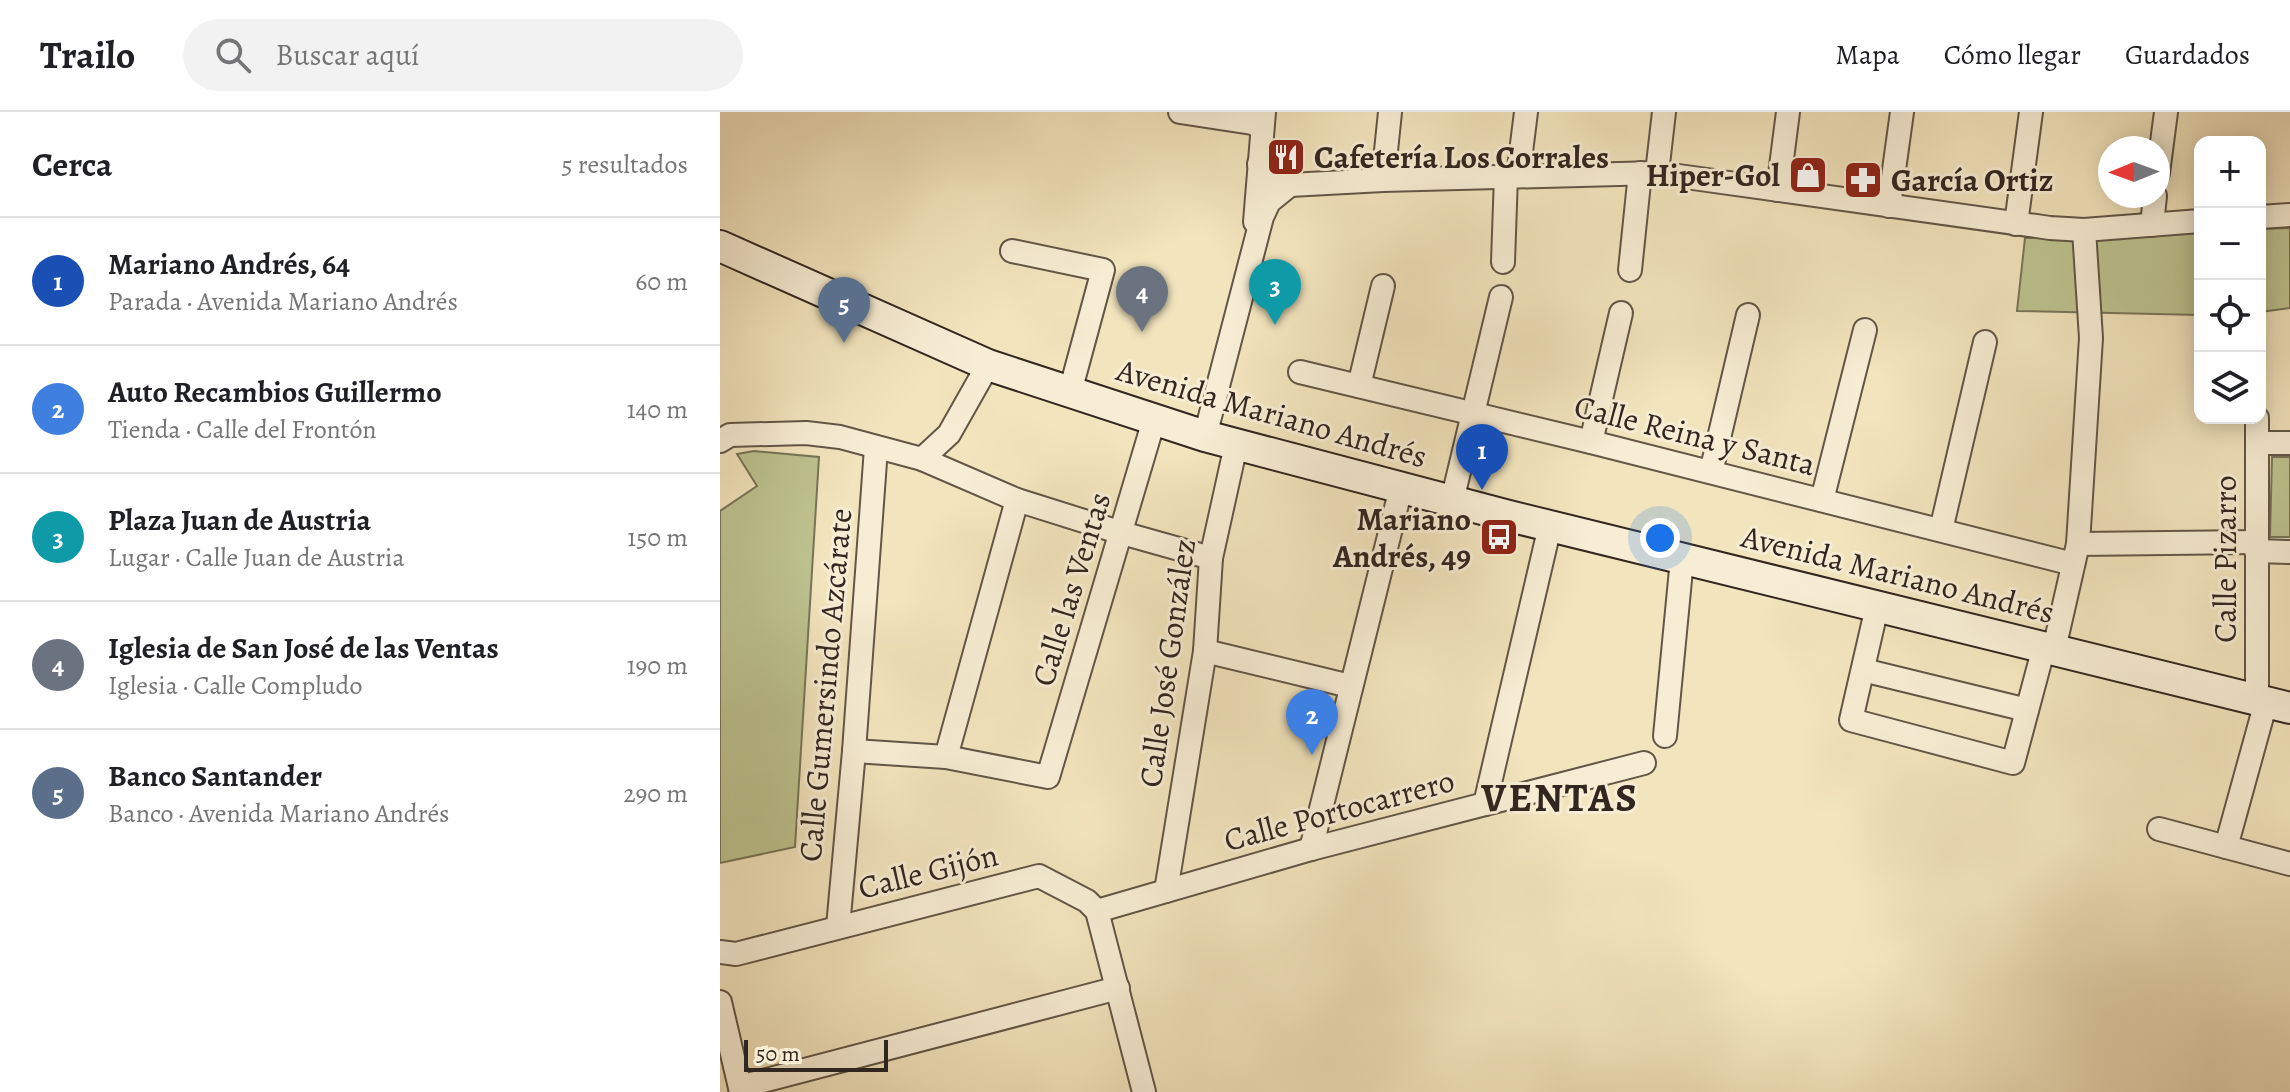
<!DOCTYPE html>
<html lang="es">
<head>
<meta charset="utf-8">
<style>
  body { margin:0; font-family:Alegreya,serif; background:#f2f2f2; color:#202124 }
  .controls { position:absolute; right:24px; top:24px; display:grid; overflow:hidden; border-radius:16px; box-shadow:0 4px 20px #0003 }
  .controls button { width:72px; height:72px; display:grid; place-items:center; padding:0; border:0; border-bottom:2px solid #e0e0e0; background:#fff; color:#202124; font:40px sans-serif }
  .compass { position:absolute; left:1378px; top:24px; width:72px; height:72px; border-radius:50%; background:#fff; box-shadow:0 4px 20px #0003; rotate:269deg }
  .scale { position:absolute; left:24px; bottom:20px; width:144px; box-sizing:border-box; padding-left:8px; border:4px solid #322620; border-top:0; font-size:22px; line-height:28px; white-space:nowrap; color:#322620; -webkit-text-stroke:6px #f7edd4; paint-order:stroke }
  .you { position:absolute; left:940px; top:426px; width:28px; height:28px; margin:-20px; border:6px solid #fff; border-radius:50%; background:#1a73e8; box-shadow:0 0 0 12px #1a73e833 }
  .badge { display:grid; place-items:center; width:52px; height:52px; border-radius:50%; background:#0f766e; color:#fff; font-size:26px; font-weight:700 }
  .pin { position:absolute; translate:-50% -66px; filter:drop-shadow(0 2px 4px #0008) }
  .pin::after { content:''; position:absolute; top:42px; width:28px; height:24px; background:inherit; clip-path:polygon(0 0,100% 0,50% 100%) }
  .list { margin:0; padding:0; list-style:none }
  h2 { display:flex; justify-content:space-between; align-items:center; height:104px; margin:0; padding:0 32px; font-size:34px }
  h2 small { font-size:26px; font-weight:400; color:#757577 }
  .list li { display:grid; grid-template-columns:52px 1fr auto; gap:24px; align-items:center; box-sizing:border-box; height:128px; padding:0 32px; border-top:2px solid #e0e0e0 }
  .list b { display:block; font-size:30px; white-space:nowrap }
  .list p { margin:0; font-size:26px; white-space:nowrap; color:#757577 }
  .list em { font-size:26px; font-style:normal; color:#757577 }
  .icon { flex:none; width:44px; height:44px; fill:none; stroke:currentColor; stroke-width:2; stroke-linecap:round; stroke-linejoin:round }
  .map { position:relative; flex:none; width:1570px; height:980px; overflow:hidden }
  header { display:flex; align-items:center; gap:48px; box-sizing:border-box; height:112px; padding:0 40px; background:#fff; border-bottom:2px solid #e0e0e0 }
  header strong { font-size:38px }
  nav { display:flex; gap:44px; margin-inline-start:auto; font-size:28px }
  .search { width:560px; height:72px; background:#f2f2f2; display:flex; align-items:center; gap:20px; box-sizing:border-box; padding:0 28px; border-radius:44px; color:#757577; font-size:30px }
  main { display:flex }
  aside { flex:1; background:#fff }
  .map>svg:first-child { display:block }
  .green { fill:#bdc38f; stroke:#787458; stroke-width:2 }
  .lines { fill:none; stroke-linecap:round; stroke-linejoin:round }
  .street-casing { stroke:#625647; stroke-width:26 }
  .secondary-casing { stroke:#322620; stroke-width:34 }
  .street { stroke:#f7edd4; stroke-width:22 }
  .secondary { stroke:#f7edd4; stroke-width:30 }
  .labels { text-anchor:middle; dominant-baseline:central; stroke-width:6; stroke-linejoin:round; paint-order:stroke }
  .poi-label { font-size:32px; font-weight:bold; fill:#322620; stroke:#f7edd4; text-anchor:start }
  .street-label { font-size:32px; fill:#322620; stroke:#f7edd4 }
  .district-label { font-size:40px; font-weight:bold; letter-spacing:2px; fill:#322620; stroke:#f7edd4 }
</style>
</head>
<body>
<header>
<strong>Trailo</strong>
<div class="search"><svg class="icon" aria-label="search" viewBox="0 0 24 24"><circle cx="10" cy="10" r="6"/><path d="M15 15l6 6"/></svg>Buscar aquí</div>
<nav><a>Mapa</a><a>Cómo llegar</a><a>Guardados</a></nav>
</header>
<main>
<aside>
<h2>Cerca<small>5 resultados</small></h2>
<ul class="list">
<li><span class="badge" style="background:#1a4fb4">1</span><div><b>Mariano Andrés, 64</b><p>Parada · Avenida Mariano Andrés</p></div><em>60 m</em></li>
<li><span class="badge" style="background:#3f7fe0">2</span><div><b>Auto Recambios Guillermo</b><p>Tienda · Calle del Frontón</p></div><em>140 m</em></li>
<li><span class="badge" style="background:#0f9aa8">3</span><div><b>Plaza Juan de Austria</b><p>Lugar · Calle Juan de Austria</p></div><em>150 m</em></li>
<li><span class="badge" style="background:#6b7280">4</span><div><b>Iglesia de San José de las Ventas</b><p>Iglesia · Calle Compludo</p></div><em>190 m</em></li>
<li><span class="badge" style="background:#5c6f8a">5</span><div><b>Banco Santander</b><p>Banco · Avenida Mariano Andrés</p></div><em>290 m</em></li>
</ul>
</aside>
<div class="map">
<svg width="1570" height="980" viewBox="0 0 1570 980">
  <rect width="100%" height="100%" fill="#f2e4bd"/>
  <filter id="stains"><feTurbulence type="fractalNoise" baseFrequency=".0025" numOctaves="4"/><feColorMatrix values="0 0 0 0 .2 0 0 0 0 .09 0 0 0 0 .02 0 0 0 .5 -.17"/></filter>
  <radialGradient id="worn" r=".72"><stop offset=".6" stop-color="#630" stop-opacity="0"/><stop offset="1" stop-color="#630" stop-opacity=".3"/></radialGradient>
  <g class="green">
    <path d="M1570 116V196L1540 200V117Z"/>
    <path d="M1480 119V203L1297 199 1305 126Z"/>
    <path d="M34 339 99 345 75 735 0 751V399L37 374 17 342Z"/>
    <path d="M1552 345H1570V425H1550Z"/>
  </g>
  <g class="lines">
    <g class="street-casing">
      <g id="street">
        <path d="M460 0 532 11 542 15"/>
        <path d="M539 52C548 66 554 71 570 73L663 68 937 61 1330 116 1364 118 1480 109"/>
        <path d="M937 61 944 0"/>
        <path d="M1438 61 1446 0"/>
        <path d="M798 64 806 0"/>
        <path d="M663 68 670 0"/>
        <path d="M1058 78 1068 0"/>
        <path d="M1169 94 1182 0"/>
        <path d="M1540 105 1570 103"/>
        <path d="M535 110 544 0"/>
        <path d="M1296 112 1311 0"/>
        <path d="M1432 113 1435 84"/>
        <path d="M292 139 383 158 350 280"/>
        <path d="M783 150 786 64"/>
        <path d="M910 158 920 61"/>
        <path d="M580 260 871 330 1353 452"/>
        <path d="M639 274 663 174"/>
        <path d="M485 324 542 105 549 90 570 73"/>
        <path d="M0 329 10 323 86 321 120 325 202 347 229 322 268 253"/>
        <path d="M871 330 901 201"/>
        <path d="M1537 331H1570"/>
        <path d="M202 347 297 388 402 421 491 446"/>
        <path d="M991 360 1028 203"/>
        <path d="M1102 388 1145 218"/>
        <path d="M732 389 781 185"/>
        <path d="M1221 418 1265 230"/>
        <path d="M1358 432 1536 430"/>
        <path d="M1536 439 1570 440"/>
        <path d="M1157 495 1131 608 1293 651 1324 535"/>
        <path d="M1334 537 1358 432 1371 226 1364 118"/>
        <path d="M485 539 630 574"/>
        <path d="M1143 558 1307 598"/>
        <path d="M1537 588V306"/>
        <path d="M945 624 962 447"/>
        <path d="M134 639 226 645 328 665 434 308"/>
        <path d="M226 645 297 388"/>
        <path d="M765 692 830 414"/>
        <path d="M1439 717 1570 752"/>
        <path d="M1506 735 1546 590"/>
        <path d="M591 737 681 376"/>
        <path d="M446 779 485 539 491 446 516 333"/>
        <path d="M377 799 591 737 924 651"/>
        <path d="M377 799 424 980"/>
        <path d="M118 815 134 639 156 336"/>
        <path d="M0 840 16 842 319 764 367 789 377 799"/>
        <path d="M0 890 21 980"/>
        <path d="M20 975 398 876"/>
      </g>
    </g>
    <g class="secondary-casing">
      <path id="secondary" d="M0 134 268 253 485 324 785 403 1570 596"/>
    </g>
    <use href="#street" class="street"/>
    <use href="#secondary" class="secondary"/>
  </g>
  <defs>
    <g id="restaurant-square" transform="scale(2)"><rect x="-9" y="-9" width="18" height="18" rx="4" fill="#8f2418" stroke="#f7edd4"/><path d="M-5-6h1v4h1v-4h1v4h1v-4h1v5L-1.5 .5V6h-2V.5L-5-1ZM5-6V6H3V1.5H1.5Q1.5-4 5-6Z" fill="#fff"/></g>
    <g id="shop-square" transform="scale(2)"><rect x="-9" y="-9" width="18" height="18" rx="4" fill="#8f2418" stroke="#f7edd4"/><path d="M-5-2.5h2.3a2.7 3.5 0 0 1 5.4 0H5L5.5 6h-11ZM-1.5-2.5h3a1.5 2.3 0 0 0-3 0Z" fill="#fff"/></g>
    <g id="pharmacy-square" transform="scale(2)"><rect x="-9" y="-9" width="18" height="18" rx="4" fill="#8f2418" stroke="#f7edd4"/><path d="M-2-6h4v4h4v4h-4v4h-4v-4h-4v-4h4Z" fill="#fff"/></g>
    <g id="bus-square" transform="scale(2)"><rect x="-9" y="-9" width="18" height="18" rx="4" fill="#8f2418" stroke="#f7edd4"/><path d="M-5-6H5V4H4V6H2V4H-2V6H-4V4H-5ZM-3.5-4V0h7V-4ZM-3.5 1.2v1.5H-2V1.2ZM2 1.2v1.5H3.5V1.2Z" fill="#fff"/></g>
  </defs>
  <g fill-rule="evenodd">
    <use href="#restaurant-square" x="566" y="45"/>
    <use href="#shop-square" x="1088" y="63"/>
    <use href="#pharmacy-square" x="1143" y="68"/>
    <use href="#bus-square" x="779" y="425"/>
  </g>
  <g class="labels">
    <g class="poi-label">
      <text x="594" y="45">Cafetería Los Corrales</text>
      <text x="1060" y="63" text-anchor="end">Hiper-Gol</text>
      <text x="1171" y="68">García Ortiz</text>
      <text x="751" y="407" text-anchor="end">Mariano<tspan x="751" dy="37">Andrés, 49</tspan></text>
    </g>
    <g class="street-label">
      <text transform="translate(552 301) rotate(16)">Avenida Mariano Andrés</text>
      <text transform="translate(975 323) rotate(14)">Calle Reina y Santa</text>
      <text transform="translate(1505 447) rotate(-90)">Calle Pizarro</text>
      <text transform="translate(1178 462) rotate(14)">Avenida Mariano Andrés</text>
      <text transform="translate(351 477) rotate(-73)">Calle las Ventas</text>
      <text transform="translate(447 551) rotate(-82)">Calle José González</text>
      <text transform="translate(105 573) rotate(-85)">Calle Gumersindo Azcárate</text>
      <text transform="translate(619 698) rotate(-15)">Calle Portocarrero</text>
      <text transform="translate(208 759) rotate(-14)">Calle Gijón</text>
    </g>
    <g class="district-label">
      <text x="840" y="685">VENTAS</text>
    </g>
  </g>
  <rect width="100%" height="100%" filter="url(#stains)"/>
  <rect width="100%" height="100%" fill="url(#worn)"/>
</svg>
<div class="controls">
<button>+</button>
<button>−</button>
<button><svg class="icon" aria-label="locate" viewBox="0 0 24 24"><circle cx="12" cy="12" r="6"/><path d="M12 2v4M12 18v4M2 12h4M18 12h4"/></svg></button>
<button><svg class="icon" aria-label="layers" viewBox="0 0 24 24"><path d="M12 4l9 5-9 5-9-5zM3 14l9 5 9-5"/></svg></button>
</div>
<svg class="compass" viewBox="-18 -18 36 36"><path d="M0-13l5 13h-10z" fill="#e53935"/><path d="M0 13l5-13h-10z" fill="#757577"/></svg>
<div class="scale">50 m</div>
<div class="you"></div>
<div class="pin badge" style="left:762px;top:378px;background:#1a4fb4">1</div>
<div class="pin badge" style="left:592px;top:643px;background:#3f7fe0">2</div>
<div class="pin badge" style="left:555px;top:213px;background:#0f9aa8">3</div>
<div class="pin badge" style="left:422px;top:220px;background:#6b7280">4</div>
<div class="pin badge" style="left:124px;top:231px;background:#5c6f8a">5</div>
</div>
</main>
</body>
</html>
